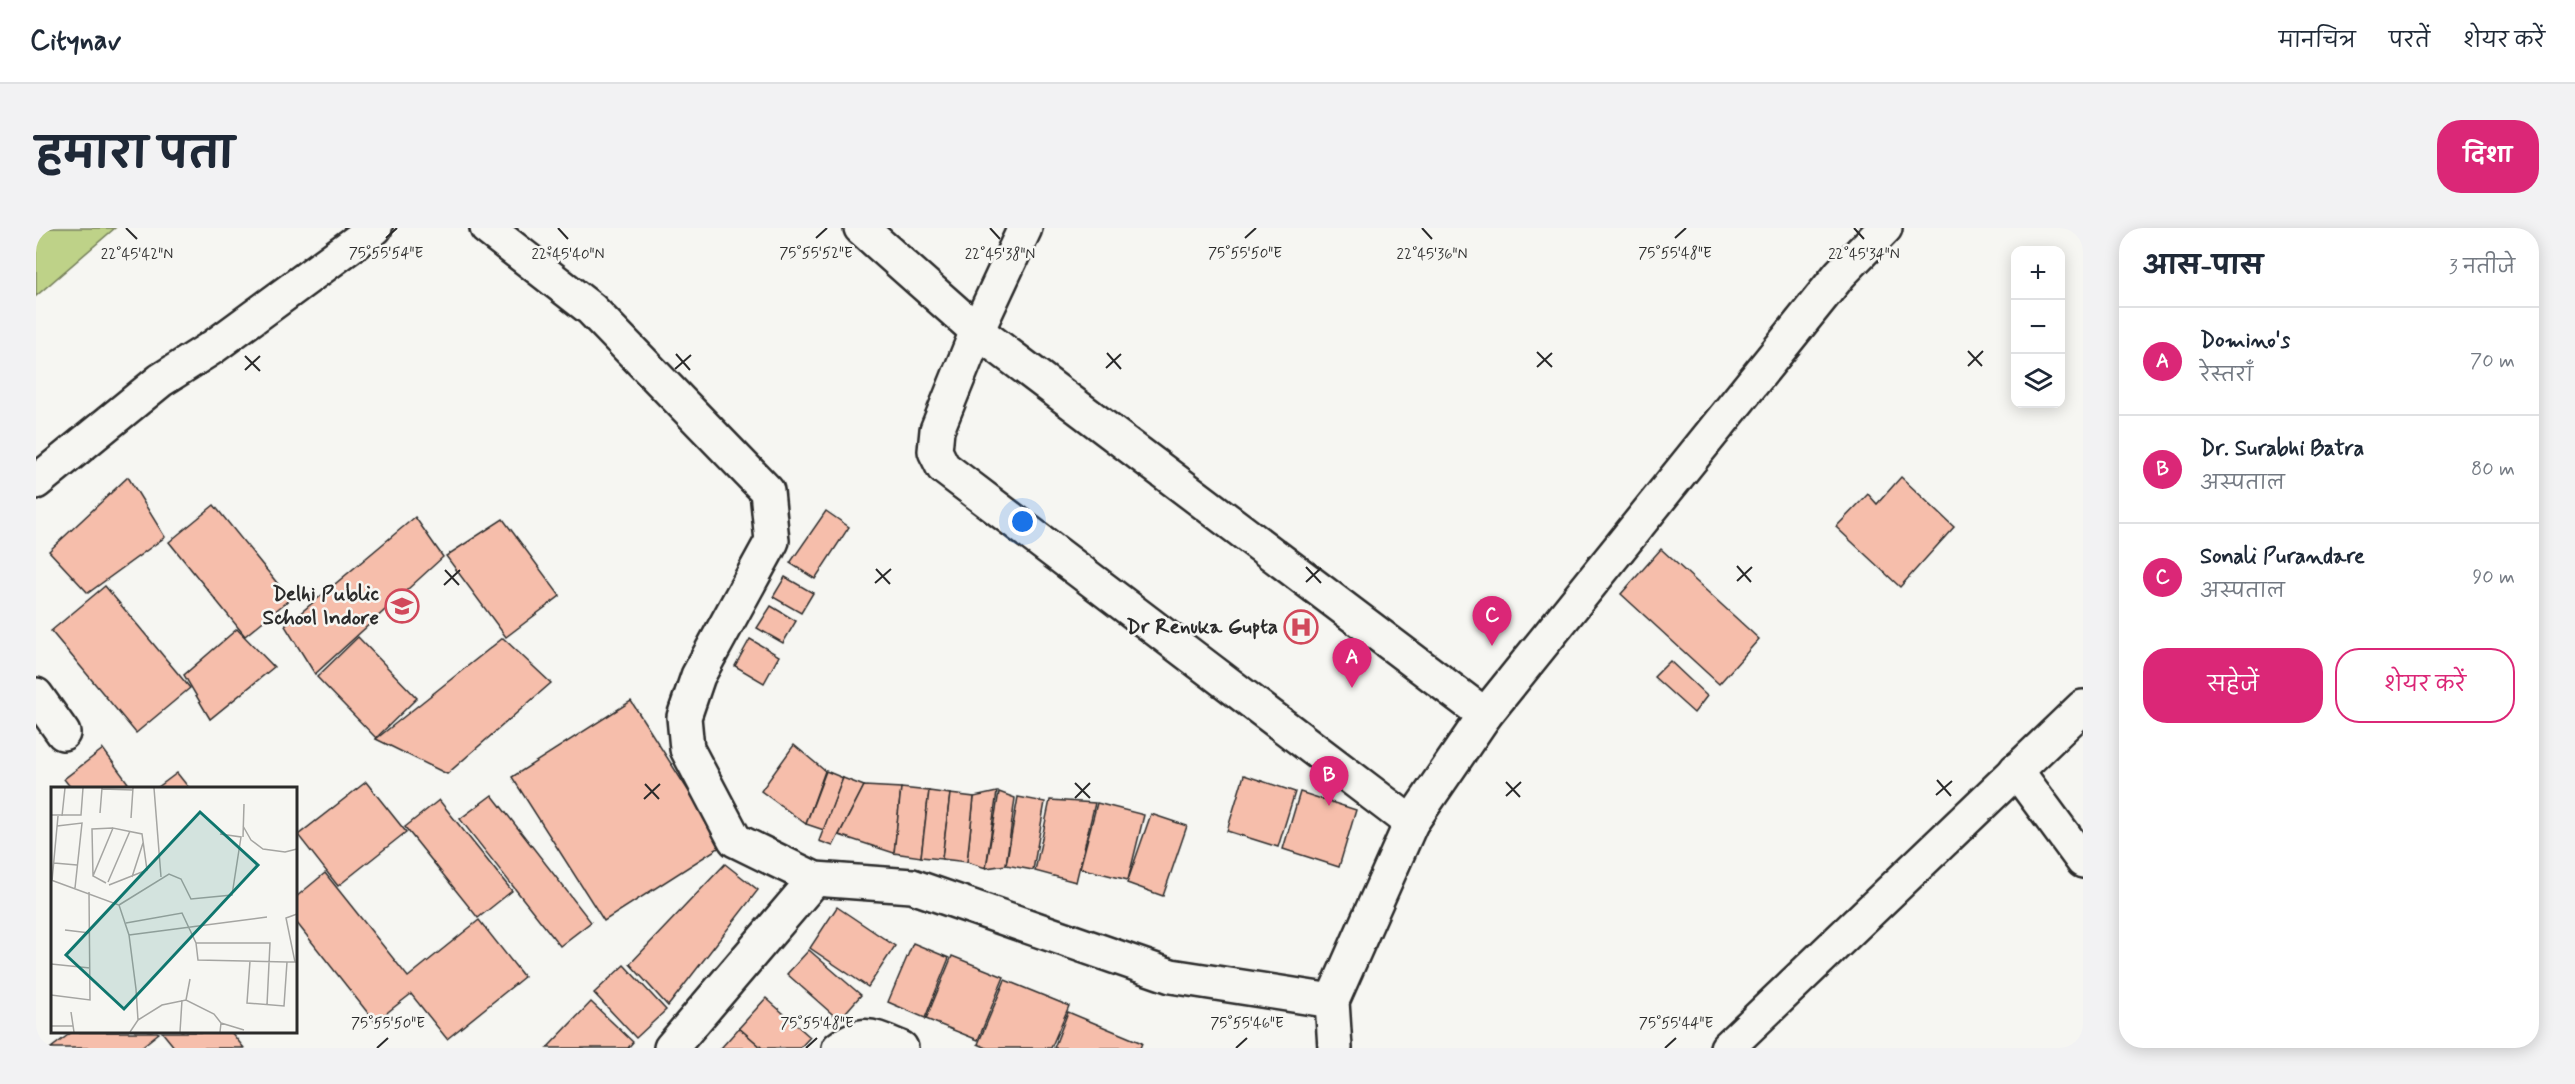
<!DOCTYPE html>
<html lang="hi">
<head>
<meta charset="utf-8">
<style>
  body { margin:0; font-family:Mynerve,"Playpen Sans Deva",sans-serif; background:#f2f2f3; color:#1f2937 }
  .controls { position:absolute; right:18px; top:18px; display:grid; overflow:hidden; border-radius:12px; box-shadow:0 3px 15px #0003 }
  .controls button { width:54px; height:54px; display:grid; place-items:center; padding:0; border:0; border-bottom:2px solid #e0e1e3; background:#fff; color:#1f2937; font:30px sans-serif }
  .you { position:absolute; left:987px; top:294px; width:21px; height:21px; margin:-15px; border:4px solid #fff; border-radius:50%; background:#1a73e8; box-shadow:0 0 0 9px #1a73e833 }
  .badge { display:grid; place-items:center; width:39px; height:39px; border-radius:50%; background:#db2777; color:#fff; font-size:20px; font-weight:700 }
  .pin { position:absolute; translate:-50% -50px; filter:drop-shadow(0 2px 3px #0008) }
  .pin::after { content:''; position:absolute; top:32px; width:21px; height:18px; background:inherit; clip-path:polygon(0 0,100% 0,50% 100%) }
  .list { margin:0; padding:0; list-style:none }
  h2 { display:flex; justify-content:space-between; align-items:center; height:78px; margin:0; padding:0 24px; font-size:26px }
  h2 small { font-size:20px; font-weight:400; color:#747a83 }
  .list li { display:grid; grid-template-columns:39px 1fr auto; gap:18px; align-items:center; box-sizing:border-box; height:108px; padding:0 24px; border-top:2px solid #e0e1e3 }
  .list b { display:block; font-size:22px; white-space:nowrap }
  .list p { margin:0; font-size:20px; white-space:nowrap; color:#747a83 }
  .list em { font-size:20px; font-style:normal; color:#747a83 }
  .actions { display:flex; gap:12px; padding:18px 24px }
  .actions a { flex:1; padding:14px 0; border:2px solid #db2777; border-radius:24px; text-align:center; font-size:21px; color:#db2777 }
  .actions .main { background:#db2777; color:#fff }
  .icon { flex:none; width:33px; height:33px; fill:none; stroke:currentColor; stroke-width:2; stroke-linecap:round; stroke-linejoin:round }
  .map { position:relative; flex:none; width:2047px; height:820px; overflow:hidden; border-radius:24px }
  header { display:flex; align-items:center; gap:36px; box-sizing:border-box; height:84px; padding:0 30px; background:#fff; border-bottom:2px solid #e0e1e3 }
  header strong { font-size:28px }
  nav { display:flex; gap:33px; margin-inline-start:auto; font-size:21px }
  .intro { display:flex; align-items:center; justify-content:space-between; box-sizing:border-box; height:144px; padding:0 36px }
  h1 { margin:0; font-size:42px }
  .button { padding:15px 27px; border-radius:24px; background:#db2777; color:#fff; font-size:21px; font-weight:700 }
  main { display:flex; gap:36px; padding:0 36px }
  aside { flex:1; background:#fff; border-radius:24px; box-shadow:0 3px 15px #0003 }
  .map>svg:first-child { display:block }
  .green { fill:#bed288; stroke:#747e5a; stroke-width:1.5 }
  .building { fill:#f6beab; stroke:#2b2b2b; stroke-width:1.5 }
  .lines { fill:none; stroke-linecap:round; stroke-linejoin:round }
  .minor-casing { stroke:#2b2b2b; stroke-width:38 }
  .minor { stroke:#f6f6f2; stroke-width:33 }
  .ticks { fill:none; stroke:#2b2b2b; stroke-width:2 }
  .labels { text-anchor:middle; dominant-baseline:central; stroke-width:5; stroke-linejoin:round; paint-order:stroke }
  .poi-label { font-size:21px; font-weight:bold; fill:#2b2b2b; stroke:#f6f6f2; text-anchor:end }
  .inset-road { fill:none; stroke:#a5a5a2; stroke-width:1.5 }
  .view { fill:#0f766e; fill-opacity:0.15; stroke:#0f766e; stroke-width:3 }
  .inset-edge { fill:none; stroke:#2b2b2b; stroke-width:3 }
  .ticks-label { font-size:15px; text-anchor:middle; fill:#2b2b2b; stroke:#f6f6f2; stroke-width:5; stroke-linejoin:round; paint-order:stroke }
</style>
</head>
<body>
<header>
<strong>Citynav</strong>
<nav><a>मानचित्र</a><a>परतें</a><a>शेयर करें</a></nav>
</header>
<div class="intro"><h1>हमारा पता</h1><a class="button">दिशा</a></div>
<main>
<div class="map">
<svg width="2047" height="820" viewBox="0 0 2047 820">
  <rect width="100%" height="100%" fill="#f6f6f2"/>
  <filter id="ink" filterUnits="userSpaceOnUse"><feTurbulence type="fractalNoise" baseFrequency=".0167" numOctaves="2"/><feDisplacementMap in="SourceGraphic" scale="12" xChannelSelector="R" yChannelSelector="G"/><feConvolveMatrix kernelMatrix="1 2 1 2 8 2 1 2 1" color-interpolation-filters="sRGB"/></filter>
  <g filter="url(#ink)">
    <path class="green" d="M0 0H79L0 68Z"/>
    <g class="building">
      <path d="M92 249 129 309 52 365 13 323Z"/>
      <path d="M1865 249 1918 299 1864 359 1800 299 1832 266 1841 276Z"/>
      <path d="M178 277 254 371 209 408 133 314Z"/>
      <path d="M790 283 813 299 779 351 754 335Z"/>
      <path d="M379 289 407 329 279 446 249 398Z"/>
      <path d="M467 291 524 368 470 409 410 328Z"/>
      <path d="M1625 321 1723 411 1683 456 1585 366Z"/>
      <path d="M749 349 777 365 765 385 737 369Z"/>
      <path d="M69 358 154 460 100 505 15 403Z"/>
      <path d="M735 378 760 393 747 415 721 400Z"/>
      <path d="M201 401 238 439 174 491 148 447Z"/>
      <path d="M322 409 381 470 340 510 281 449Z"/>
      <path d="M467 410 515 455 411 546 340 511Z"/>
      <path d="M714 411 743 428 728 455 699 438Z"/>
      <path d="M1634 433 1671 468 1658 485 1618 449Z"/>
      <path d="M595 473 687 617 568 693 476 549Z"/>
      <path d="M758 517 789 543 770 596 725 563Z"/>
      <path d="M67 521 92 555 84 560H35L28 551Z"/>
      <path d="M790 543 807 550 788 602 770 596Z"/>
      <path d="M141 545 153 560H121Z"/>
      <path d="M1208 547 1259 564 1242 619 1191 603Z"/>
      <path d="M807 550 828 558 797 618 783 613Z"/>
      <path d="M330 554 370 604 302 658 262 607Z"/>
      <path d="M828 558 865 560 858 625 803 607Z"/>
      <path d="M865 560 893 563 885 629 858 625Z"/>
      <path d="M893 563 914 566 906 631 885 629Z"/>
      <path d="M961 564 950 640 931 634 938 569Z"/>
      <path d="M963 564 979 570 970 637 950 640Z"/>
      <path d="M1264 564 1320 582 1303 639 1247 621Z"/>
      <path d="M914 566 938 569 931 634 906 631Z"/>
      <path d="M456 567 555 694 524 718 424 591Z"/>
      <path d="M982 569 1009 574 997 642 970 637Z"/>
      <path d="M403 572 476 663 442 690 369 599Z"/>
      <path d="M1014 572 1059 575 1040 654 999 643Z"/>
      <path d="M1061 575 1108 587 1092 652 1044 640Z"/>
      <path d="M1115 586 1151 598 1127 668 1091 655Z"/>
      <path d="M689 636 722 662 632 778 594 736Z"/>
      <path d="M289 645 372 749 443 692 488 749 411 811 375 766 339 794 260 694V669Z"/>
      <path d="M801 679 859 718 832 759 774 720Z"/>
      <path d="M877 715 913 730 889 790 852 774Z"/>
      <path d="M773 722 825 767 803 792 751 746Z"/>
      <path d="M916 728 968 749 942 812 890 791Z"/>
      <path d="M588 737 630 782 600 810 558 765Z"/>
      <path d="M969 752 1033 778 1015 820H951L942 816Z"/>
      <path d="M730 770 774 809 764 820H726L703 800Z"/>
      <path d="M555 774 597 814 592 820H511Z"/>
      <path d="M1032 784 1106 815 1104 820H1018Z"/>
      <path d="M703 800 726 820H685Z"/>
      <path d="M36 804H121L123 805 104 820H15Z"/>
      <path d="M126 804H195L208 820H139Z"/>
    </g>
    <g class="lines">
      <g class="minor-casing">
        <g id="minor">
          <path d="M451 0 555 81 731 263 736 313 662 448 648 489 651 521 699 612 779 651 876 658 1135 748 1296 773"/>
          <path d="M825 0 941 103 1449 487"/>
          <path d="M989 0 941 103 901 202 899 223 907 239 1375 595"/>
          <path d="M0 254 125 152 177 119 339 0"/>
          <path d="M0 467 27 505"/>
          <path d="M1980 542 2047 633"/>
          <path d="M635 820 779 651"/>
          <path d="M803 820C829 801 837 809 865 820"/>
          <path d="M1299 820 1296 773 1375 595 1449 487 1804 46 1849 0"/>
          <path d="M1691 820 2047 479"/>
        </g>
      </g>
      <use href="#minor" class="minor"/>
    </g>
  </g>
  <path class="ticks" d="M90 0 101 11M522 0 532 11M954 0 964 11M1386 0 1396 11M1818 0 1828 11M350 10 361 0M780 10 791 0M1209 10 1220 0M1639 10 1650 0M1932 123 1946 138M1501 124 1516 139M1071 125 1085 141M640 126 654 142M209 128 224 143M1932 138 1947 123M1501 139 1516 125M1070 140 1085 126M639 141 655 127M209 142 224 128M1701 338 1715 354M1270 339 1285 355M840 341 854 356M409 342 423 357M1701 353 1716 339M1270 354 1285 340M839 355 855 341M408 357 424 342M1901 552 1915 568M1470 554 1484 569M1039 555 1054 570M609 556 623 571M1900 567 1916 553M1470 568 1485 554M1039 570 1054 555M608 571 624 556M341 820 352 810M770 820 781 810M1200 820 1211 810M1629 820 1640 810"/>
  <defs>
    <g id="school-ring" transform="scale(1.725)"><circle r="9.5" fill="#f6f6f2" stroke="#d1495b" stroke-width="1.5"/><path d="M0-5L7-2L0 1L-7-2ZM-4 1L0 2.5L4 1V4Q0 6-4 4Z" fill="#d1495b"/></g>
    <g id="hospital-ring" transform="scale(1.725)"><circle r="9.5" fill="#f6f6f2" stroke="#d1495b" stroke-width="1.5"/><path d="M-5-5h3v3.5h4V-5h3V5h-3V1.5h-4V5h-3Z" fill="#d1495b"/></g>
  </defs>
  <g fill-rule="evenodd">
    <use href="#school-ring" x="366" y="378"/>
    <use href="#hospital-ring" x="1265" y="399"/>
  </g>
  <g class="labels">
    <g class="poi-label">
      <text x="343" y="366">Delhi Public<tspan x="343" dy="24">School Indore</tspan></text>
      <text x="1242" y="399">Dr Renuka Gupta</text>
    </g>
  </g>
  <g transform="translate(15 559)">
    <rect width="246" height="246" fill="#f6f6f2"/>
    <path class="inset-road" d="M103 1 110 90M51 2 82 3M49 26 51 1M0 28H30L32 1M11 29 14 1M80 31 82 1M6 39 31 36 24 101M192 39 200 53 212 62 234 65 246 62M192 50 193 17M3 76 26 78M42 89 41 42 62 41M81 90 92 56M0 93 68 118 78 148 85 202 87 233 79 245M1 94 7 29M57 95 79 44M55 96 42 89 62 41 91 47 96 83 58 98M68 118 118 87 130 92 140 112 181 108 190 50 169 47M75 136 131 126 145 156 147 173 236 175M14 143 39 146M78 148 216 130M145 156H219L216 218M199 174 196 216 233 219 236 175H244L235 131 246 127M0 177 39 181M0 208 39 213 38 105M135 213 139 192M20 225 23 245M87 233 111 218 135 213 163 227 170 236 169 245M170 236 193 243M0 239H22M129 245 131 213"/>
    <path class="view" d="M149 25 207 78 73 222 15 168Z"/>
    <rect width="246" height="246" class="inset-edge"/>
  </g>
  <g class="ticks-label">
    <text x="350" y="30">75°55'54"E</text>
    <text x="780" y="30">75°55'52"E</text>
    <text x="1209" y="30">75°55'50"E</text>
    <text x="1639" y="30">75°55'48"E</text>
    <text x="101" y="31">22°45'42"N</text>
    <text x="532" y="31">22°45'40"N</text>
    <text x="964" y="31">22°45'38"N</text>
    <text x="1396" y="31">22°45'36"N</text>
    <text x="1828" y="31">22°45'34"N</text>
    <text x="352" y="800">75°55'50"E</text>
    <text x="781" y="800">75°55'48"E</text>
    <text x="1211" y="800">75°55'46"E</text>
    <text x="1640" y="800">75°55'44"E</text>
  </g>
</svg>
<div class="controls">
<button>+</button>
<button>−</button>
<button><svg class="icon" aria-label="layers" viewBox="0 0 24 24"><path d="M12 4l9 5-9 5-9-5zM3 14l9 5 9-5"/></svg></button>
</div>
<div class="you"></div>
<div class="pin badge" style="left:1316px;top:460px">A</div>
<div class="pin badge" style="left:1293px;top:578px">B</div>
<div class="pin badge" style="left:1456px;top:418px">C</div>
</div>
<aside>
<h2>आस-पास<small>3 नतीजे</small></h2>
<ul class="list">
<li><span class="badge">A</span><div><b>Domino's</b><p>रेस्तराँ</p></div><em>70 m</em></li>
<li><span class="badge">B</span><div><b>Dr. Surabhi Batra</b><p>अस्पताल</p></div><em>80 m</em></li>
<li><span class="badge">C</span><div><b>Sonali Purandare</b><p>अस्पताल</p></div><em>90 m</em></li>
</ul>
<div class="actions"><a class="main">सहेजें</a><a>शेयर करें</a></div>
</aside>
</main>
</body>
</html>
